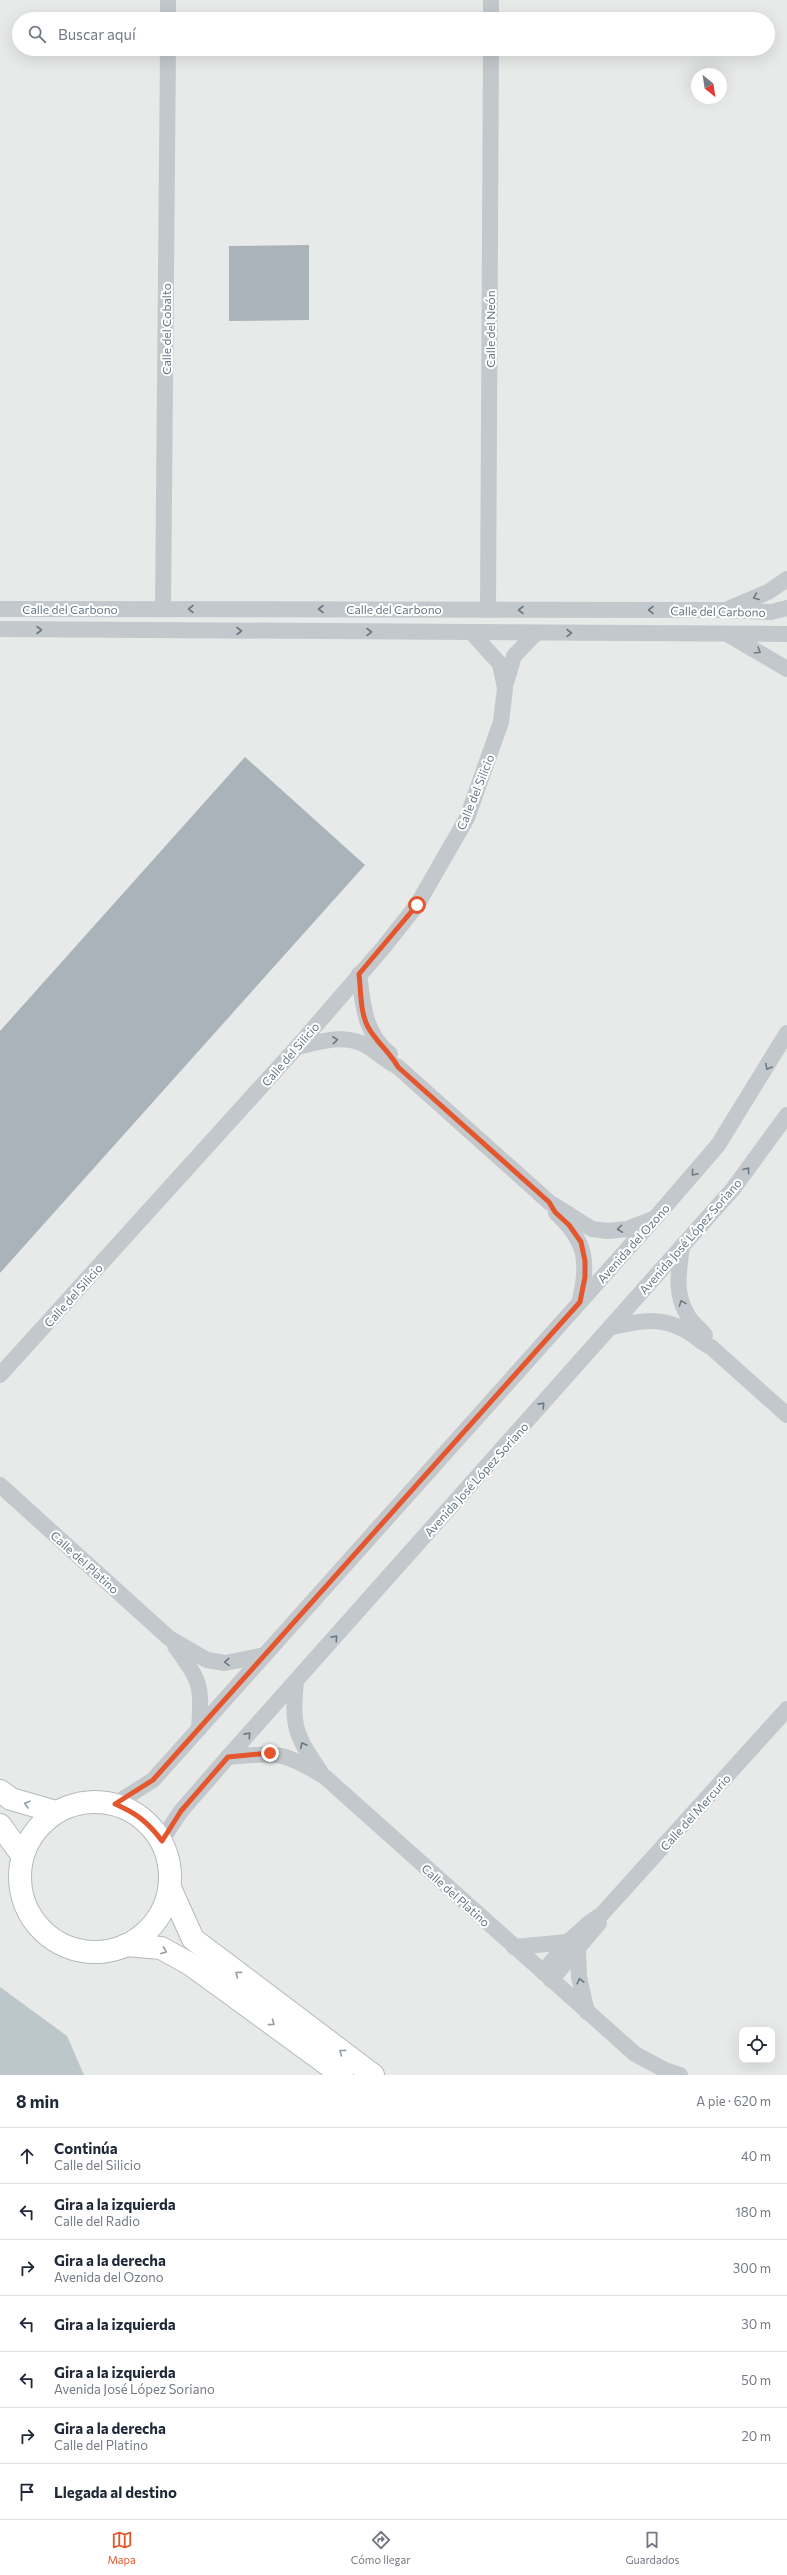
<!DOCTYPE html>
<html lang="es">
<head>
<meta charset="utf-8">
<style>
  body { margin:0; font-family:Commissioner,sans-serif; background:#f6f6f7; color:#1f2937 }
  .controls { position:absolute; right:12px; bottom:12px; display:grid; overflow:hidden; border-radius:8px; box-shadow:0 4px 16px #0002 }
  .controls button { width:36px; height:36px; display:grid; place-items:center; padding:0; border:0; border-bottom:1px solid #e0e1e3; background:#fff; color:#1f2937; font:20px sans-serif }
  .compass { position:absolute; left:691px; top:68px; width:36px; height:36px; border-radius:50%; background:#fff; box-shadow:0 4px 16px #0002; rotate:150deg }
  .stop { position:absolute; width:12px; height:12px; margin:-9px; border:3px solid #e4572e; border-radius:50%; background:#fff }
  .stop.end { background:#e4572e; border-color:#fff; box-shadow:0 1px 4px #0008 }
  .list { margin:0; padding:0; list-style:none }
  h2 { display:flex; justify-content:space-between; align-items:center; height:52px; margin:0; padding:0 16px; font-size:17px }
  h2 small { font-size:13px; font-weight:400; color:#747a83 }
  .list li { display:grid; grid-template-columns:26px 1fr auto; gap:12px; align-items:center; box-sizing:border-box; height:56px; padding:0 16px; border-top:1px solid #e0e1e3 }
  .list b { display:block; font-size:15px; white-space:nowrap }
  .list p { margin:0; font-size:13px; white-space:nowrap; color:#747a83 }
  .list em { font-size:13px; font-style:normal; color:#747a83 }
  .icon { flex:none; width:22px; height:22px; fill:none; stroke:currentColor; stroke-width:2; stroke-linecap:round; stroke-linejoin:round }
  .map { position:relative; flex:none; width:787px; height:2075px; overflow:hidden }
  .search { position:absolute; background:#fff; box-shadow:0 4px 16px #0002; left:12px; right:12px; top:12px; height:44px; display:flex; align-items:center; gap:10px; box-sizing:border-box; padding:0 14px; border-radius:22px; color:#747a83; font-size:15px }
  .sheet { height:444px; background:#fff }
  nav { display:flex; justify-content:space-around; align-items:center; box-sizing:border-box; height:56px; border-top:1px solid #e0e1e3; background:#fff; font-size:11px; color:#747a83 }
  nav a { display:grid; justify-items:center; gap:2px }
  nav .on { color:#e4572e }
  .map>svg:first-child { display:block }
  .built { fill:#e8e9e9; fill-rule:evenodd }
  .water { fill:#bbc7cb }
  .building { fill:#aab3b9 }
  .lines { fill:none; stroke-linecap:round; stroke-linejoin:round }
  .secondary-casing { stroke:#b3babf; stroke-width:24 }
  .street { stroke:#c3c8cc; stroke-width:16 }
  .secondary { stroke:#fff; stroke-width:22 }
  .oneway { stroke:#6a7a87 }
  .oneway2 { stroke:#939fa8 }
  .route { stroke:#e4572e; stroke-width:5 }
  .labels { text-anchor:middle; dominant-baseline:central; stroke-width:4; stroke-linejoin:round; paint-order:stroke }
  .street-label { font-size:12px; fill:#657683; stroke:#fff }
</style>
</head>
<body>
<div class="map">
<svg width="787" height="2075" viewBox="0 0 787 2075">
  <rect width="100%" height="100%" fill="#fafaf8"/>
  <path class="built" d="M0 0H787V2075H0ZM19 19H768V49H19ZM697 74H721V98H697ZM742 2030H772V2060H742Z"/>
  <path class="water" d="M0 1987 67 2036 84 2075H0Z"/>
  <g class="building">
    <path d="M309 245V320L229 321V246Z"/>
    <path d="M245 757 365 865 0 1273V1031Z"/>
  </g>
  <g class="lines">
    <g class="secondary-casing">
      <g id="secondary">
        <path d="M0 1791 11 1799 56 1812"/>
        <circle cx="95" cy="1877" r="75"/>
        <path d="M0 1825 22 1855"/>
        <path d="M170 1888 193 1939 373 2075"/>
        <path d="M126 1945 161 1948 190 1964 342 2075"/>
      </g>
    </g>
    <g class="street">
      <path d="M168 19V0"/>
      <path d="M491 19V0"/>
      <path d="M730 608 768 592 787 579"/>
      <path d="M0 609 723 610 771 612 787 608"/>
      <path d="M163 609 168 49"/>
      <path d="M488 610 491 49"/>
      <path d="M0 629 787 634"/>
      <path d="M729 635 787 669"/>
      <path d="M506 683 514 656 536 633"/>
      <path d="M359 974C363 1005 364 1033 390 1054"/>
      <path d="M297 1047C320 1042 345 1033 367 1046 378 1053 386 1061 398 1067L549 1202 592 1229 608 1231 627 1229 653 1219"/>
      <path d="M556 1213C586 1241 589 1261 580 1300"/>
      <path d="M682 1247C679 1270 674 1293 687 1314 691 1322 699 1328 705 1335"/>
      <path d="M612 1327C639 1321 660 1316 685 1330 695 1335 701 1343 711 1347L787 1415"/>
      <path d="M0 1375 297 1047 383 948 417 905 467 818 501 722 505 688 500 664 471 632"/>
      <path d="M0 1485 169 1638 207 1660 225 1663 265 1655"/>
      <path d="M175 1646C201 1682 202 1685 199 1729"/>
      <path d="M296 1681C292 1726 294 1733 320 1771"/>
      <path d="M228 1757C278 1753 281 1750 325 1777L635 2054 665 2070 680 2075"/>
      <path d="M115 1804 153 1780 656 1217 718 1145 787 1033"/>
      <path d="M161 1841 181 1811 228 1757 733 1189 787 1115"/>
      <path d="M514 1947 568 1942 589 1923 602 1914 787 1709"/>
      <path d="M578 1950 579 1977 587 2012"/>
      <path d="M543 1972 568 1942"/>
      <path d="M551 1980 599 1923"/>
    </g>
    <use href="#secondary" class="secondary"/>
  </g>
  <defs><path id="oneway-chevron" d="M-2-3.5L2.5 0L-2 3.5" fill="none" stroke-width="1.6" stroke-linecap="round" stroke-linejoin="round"/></defs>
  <g class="oneway">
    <use href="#oneway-chevron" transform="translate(756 597) rotate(158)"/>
    <use href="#oneway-chevron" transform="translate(191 609) rotate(-180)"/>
    <use href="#oneway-chevron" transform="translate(321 609) rotate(-180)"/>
    <use href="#oneway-chevron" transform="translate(521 610) rotate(-180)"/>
    <use href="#oneway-chevron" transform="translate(651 610) rotate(-180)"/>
    <use href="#oneway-chevron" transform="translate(39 630)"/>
    <use href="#oneway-chevron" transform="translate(239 631)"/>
    <use href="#oneway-chevron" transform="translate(369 632)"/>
    <use href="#oneway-chevron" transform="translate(569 633)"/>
    <use href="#oneway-chevron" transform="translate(758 651) rotate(31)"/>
    <use href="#oneway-chevron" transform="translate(335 1040) rotate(-5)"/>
    <use href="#oneway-chevron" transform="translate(768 1067) rotate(120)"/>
    <use href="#oneway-chevron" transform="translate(747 1170) rotate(-54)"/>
    <use href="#oneway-chevron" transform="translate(694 1173) rotate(130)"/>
    <use href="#oneway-chevron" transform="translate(620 1229) rotate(173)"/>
    <use href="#oneway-chevron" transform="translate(682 1303) rotate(-110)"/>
    <use href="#oneway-chevron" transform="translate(542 1405) rotate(-48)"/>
    <use href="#oneway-chevron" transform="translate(335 1638) rotate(-48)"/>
    <use href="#oneway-chevron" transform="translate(227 1662) rotate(178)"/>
    <use href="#oneway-chevron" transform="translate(248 1735) rotate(-48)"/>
    <use href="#oneway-chevron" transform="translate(303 1745) rotate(-117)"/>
    <use href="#oneway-chevron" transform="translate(580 1981) rotate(-104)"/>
  </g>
  <g class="oneway2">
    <use href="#oneway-chevron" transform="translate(27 1804) rotate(-164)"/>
    <use href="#oneway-chevron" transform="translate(164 1951) rotate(23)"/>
    <use href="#oneway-chevron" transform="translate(238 1974) rotate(-143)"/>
    <use href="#oneway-chevron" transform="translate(272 2023) rotate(36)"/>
    <use href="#oneway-chevron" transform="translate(342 2052) rotate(-143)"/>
  </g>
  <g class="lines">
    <path class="route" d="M270 1753 228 1757 181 1811 162 1841C148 1822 136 1813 115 1804L153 1780 580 1302 585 1277V1261L581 1242 569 1225 555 1212 549 1202 398 1067C390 1052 376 1042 368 1027 360 1012 361 991 359 974L417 905"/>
  </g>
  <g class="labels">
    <g class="street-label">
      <text transform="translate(166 329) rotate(-90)">Calle del Cobalto</text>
      <text transform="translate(490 329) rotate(-90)">Calle del Neón</text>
      <text x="70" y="609">Calle del Carbono</text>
      <text x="394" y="609">Calle del Carbono</text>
      <text transform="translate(718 611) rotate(1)">Calle del Carbono</text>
      <text transform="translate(475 792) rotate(-68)">Calle del Silicio</text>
      <text transform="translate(290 1054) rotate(-49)">Calle del Silicio</text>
      <text transform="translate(690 1236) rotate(-49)">Avenida José López Soriano</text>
      <text transform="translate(633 1243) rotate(-48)">Avenida del Ozono</text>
      <text transform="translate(73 1295) rotate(-48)">Calle del Silicio</text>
      <text transform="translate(476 1479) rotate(-48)">Avenida José López Soriano</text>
      <text transform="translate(85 1562) rotate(42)">Calle del Platino</text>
      <text transform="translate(695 1812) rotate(-48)">Calle del Mercurio</text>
      <text transform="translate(456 1895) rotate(42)">Calle del Platino</text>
    </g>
  </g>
</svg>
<div class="controls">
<button><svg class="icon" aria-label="locate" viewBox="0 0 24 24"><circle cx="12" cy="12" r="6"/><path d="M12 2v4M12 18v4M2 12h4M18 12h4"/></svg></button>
</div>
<svg class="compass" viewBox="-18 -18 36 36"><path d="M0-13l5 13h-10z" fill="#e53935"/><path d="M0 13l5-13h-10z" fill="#747a83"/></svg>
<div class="stop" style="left:417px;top:905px"></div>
<div class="stop end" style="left:270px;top:1753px"></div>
<div class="search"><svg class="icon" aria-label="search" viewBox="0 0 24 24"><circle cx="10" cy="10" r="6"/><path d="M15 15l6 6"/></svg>Buscar aquí</div>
</div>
<section class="sheet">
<h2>8 min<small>A pie · 620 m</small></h2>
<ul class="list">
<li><svg class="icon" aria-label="ahead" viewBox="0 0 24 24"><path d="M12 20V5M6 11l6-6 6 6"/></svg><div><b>Continúa</b><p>Calle del Silicio</p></div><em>40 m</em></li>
<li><svg class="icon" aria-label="left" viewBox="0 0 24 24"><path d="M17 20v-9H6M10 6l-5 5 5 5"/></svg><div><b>Gira a la izquierda</b><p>Calle del Radio</p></div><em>180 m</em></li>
<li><svg class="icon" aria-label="right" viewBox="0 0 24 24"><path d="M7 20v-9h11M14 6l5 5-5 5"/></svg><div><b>Gira a la derecha</b><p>Avenida del Ozono</p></div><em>300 m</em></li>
<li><svg class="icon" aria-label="left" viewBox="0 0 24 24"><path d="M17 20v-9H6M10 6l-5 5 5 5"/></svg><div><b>Gira a la izquierda</b></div><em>30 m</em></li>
<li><svg class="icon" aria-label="left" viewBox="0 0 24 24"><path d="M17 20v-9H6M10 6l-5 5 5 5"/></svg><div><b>Gira a la izquierda</b><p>Avenida José López Soriano</p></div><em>50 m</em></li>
<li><svg class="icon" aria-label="right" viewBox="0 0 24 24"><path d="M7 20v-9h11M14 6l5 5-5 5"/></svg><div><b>Gira a la derecha</b><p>Calle del Platino</p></div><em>20 m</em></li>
<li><svg class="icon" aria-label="arrive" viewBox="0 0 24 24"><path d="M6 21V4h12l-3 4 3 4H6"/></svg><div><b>Llegada al destino</b></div></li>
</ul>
</section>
<nav>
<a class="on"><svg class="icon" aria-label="map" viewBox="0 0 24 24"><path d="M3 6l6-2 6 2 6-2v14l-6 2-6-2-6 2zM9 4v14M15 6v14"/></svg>Mapa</a>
<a><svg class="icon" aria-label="directions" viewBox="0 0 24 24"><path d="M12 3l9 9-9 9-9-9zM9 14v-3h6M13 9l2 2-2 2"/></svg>Cómo llegar</a>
<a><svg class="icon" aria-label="saved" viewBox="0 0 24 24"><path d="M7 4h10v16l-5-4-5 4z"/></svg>Guardados</a>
</nav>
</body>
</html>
